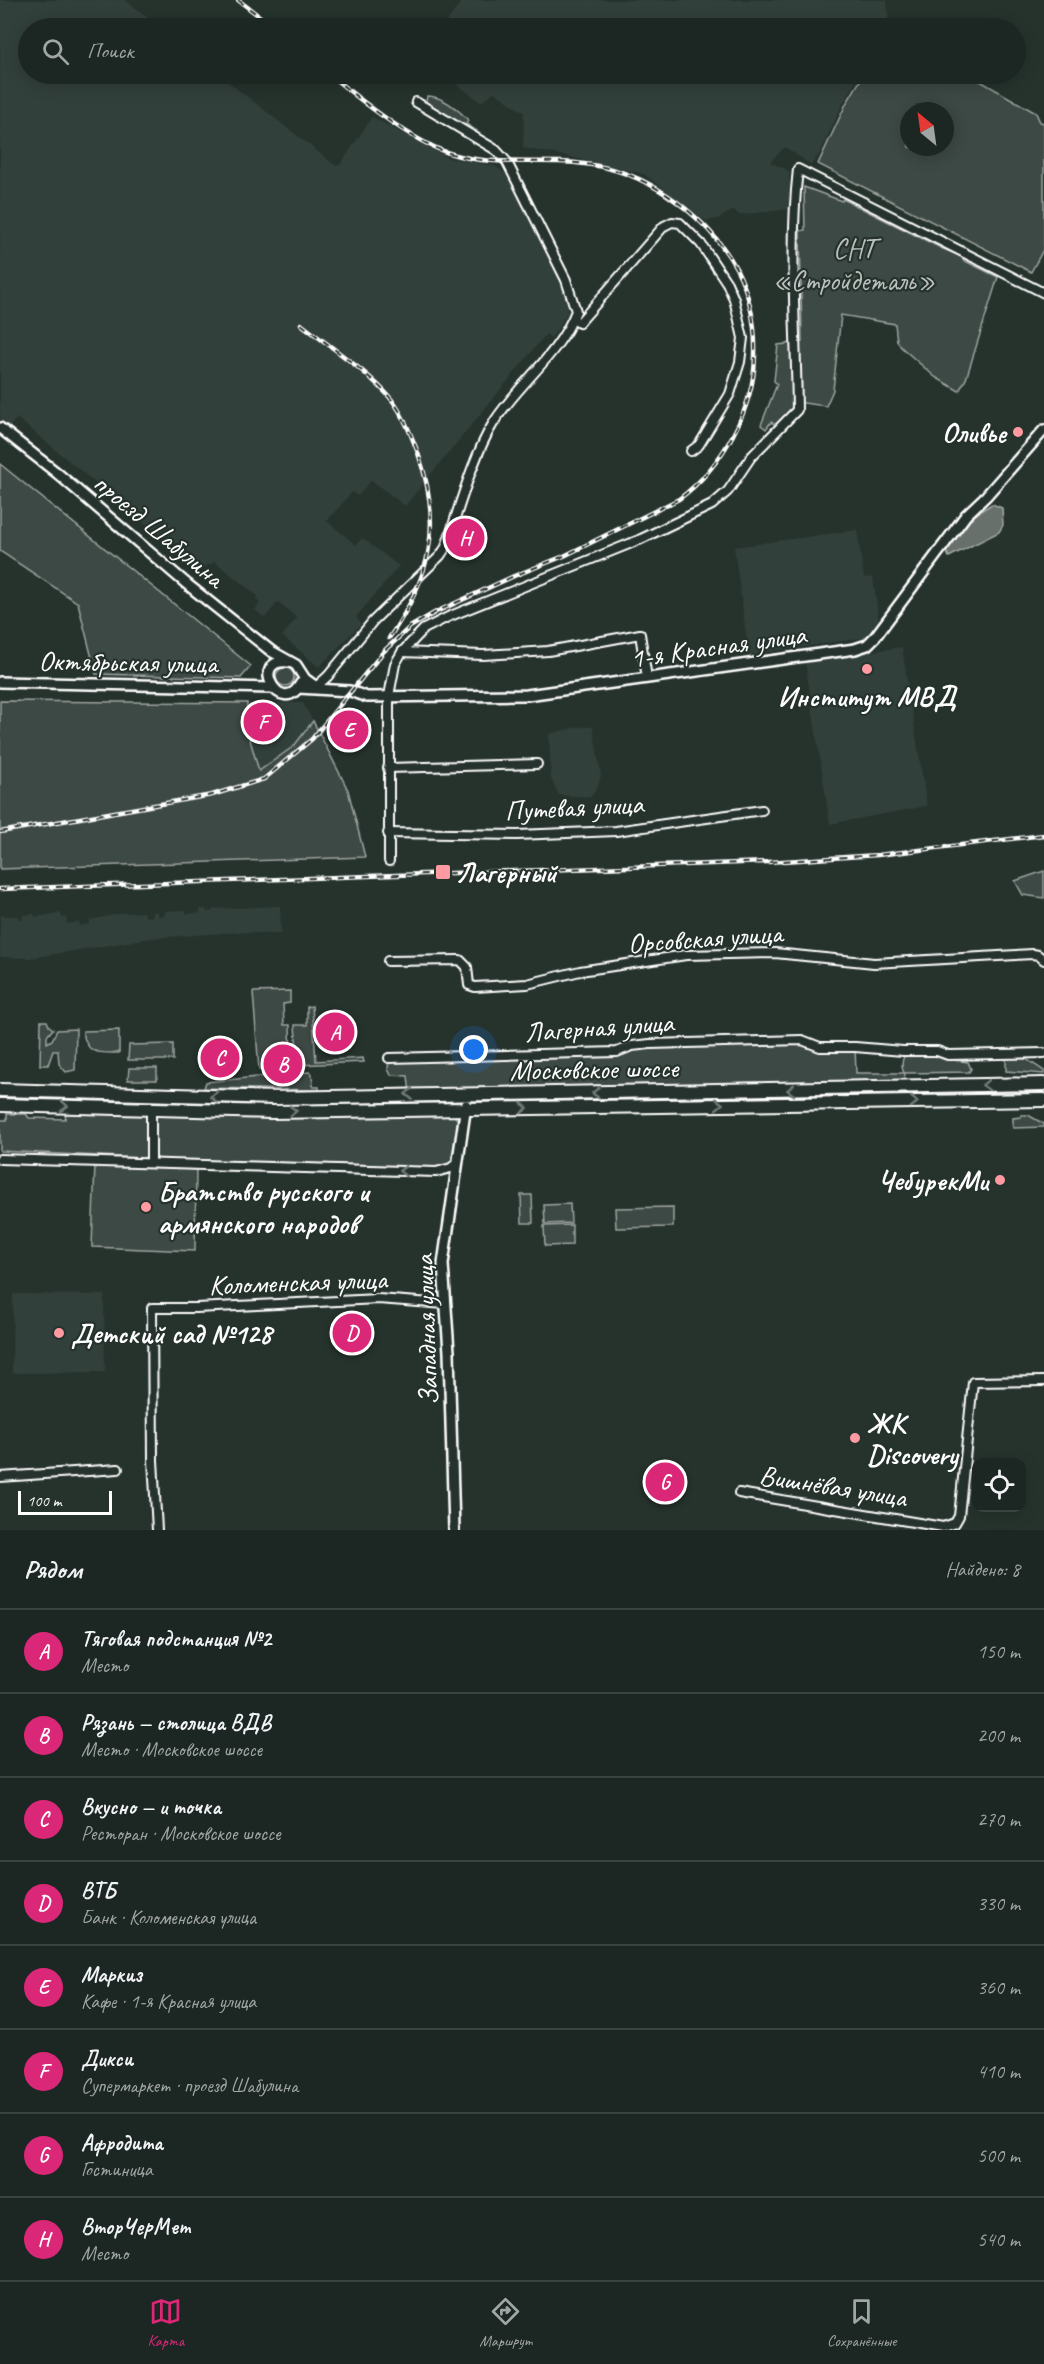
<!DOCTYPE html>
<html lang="ru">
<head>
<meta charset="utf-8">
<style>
  body { margin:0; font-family:Caveat,sans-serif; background:#252e2a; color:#f1f3f6 }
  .controls { position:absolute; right:18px; bottom:18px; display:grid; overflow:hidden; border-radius:12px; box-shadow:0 3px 15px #0003 }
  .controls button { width:54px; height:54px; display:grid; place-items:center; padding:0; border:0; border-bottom:2px solid #3a4340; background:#1c2622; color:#f1f3f6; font:30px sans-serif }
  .compass { position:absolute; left:900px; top:102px; width:54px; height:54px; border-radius:50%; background:#1c2622; box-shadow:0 3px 15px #0003; rotate:331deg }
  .scale { position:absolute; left:18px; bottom:15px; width:94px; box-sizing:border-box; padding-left:6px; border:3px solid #fff; border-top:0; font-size:16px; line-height:21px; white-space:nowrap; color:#fff; -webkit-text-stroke:4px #26332d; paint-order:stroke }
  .you { position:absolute; left:474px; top:1050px; width:21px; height:21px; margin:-15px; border:4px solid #fff; border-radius:50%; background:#1a73e8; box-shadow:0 0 0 9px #1a73e833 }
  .badge { display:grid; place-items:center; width:39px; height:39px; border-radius:50%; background:#db2777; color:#fff; font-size:20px; font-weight:700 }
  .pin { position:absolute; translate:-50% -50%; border:3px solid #fff; box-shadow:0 2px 6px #0006 }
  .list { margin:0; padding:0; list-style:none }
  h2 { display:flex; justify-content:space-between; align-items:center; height:78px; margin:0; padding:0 24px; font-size:26px }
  h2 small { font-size:20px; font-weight:400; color:#a0a5a5 }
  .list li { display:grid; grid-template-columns:39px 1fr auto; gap:18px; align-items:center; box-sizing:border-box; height:84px; padding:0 24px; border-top:2px solid #3a4340 }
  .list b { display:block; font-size:22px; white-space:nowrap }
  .list p { margin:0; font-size:20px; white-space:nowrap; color:#a0a5a5 }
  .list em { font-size:20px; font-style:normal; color:#a0a5a5 }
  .icon { flex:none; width:33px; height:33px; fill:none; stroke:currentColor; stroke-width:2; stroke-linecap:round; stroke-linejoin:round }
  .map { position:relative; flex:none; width:1044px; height:1530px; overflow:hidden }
  .search { position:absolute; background:#1c2622; box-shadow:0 3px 15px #0003; left:18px; right:18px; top:18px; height:66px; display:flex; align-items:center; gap:15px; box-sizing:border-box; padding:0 21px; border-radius:33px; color:#a0a5a5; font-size:22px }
  .sheet { height:750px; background:#1c2622 }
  nav { display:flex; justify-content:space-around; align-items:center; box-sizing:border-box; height:84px; border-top:2px solid #3a4340; background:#1c2622; font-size:16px; color:#a0a5a5 }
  nav a { display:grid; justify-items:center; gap:3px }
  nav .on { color:#db2777 }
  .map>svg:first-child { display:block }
  .built { fill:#333f3a }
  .green { fill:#3e4944; stroke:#9ea4a2; stroke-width:1.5; fill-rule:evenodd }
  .water { fill:#67706c; stroke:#a4a9a7; stroke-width:1.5 }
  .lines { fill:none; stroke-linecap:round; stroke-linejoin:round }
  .minor-casing { stroke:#fff; stroke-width:12 }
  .tertiary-casing { stroke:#fff; stroke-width:14 }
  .primary-casing { stroke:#fff; stroke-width:16 }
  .minor { stroke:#26332d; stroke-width:8 }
  .tertiary { stroke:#26332d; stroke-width:9 }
  .primary { stroke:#26332d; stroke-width:12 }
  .rail-casing { stroke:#fff; stroke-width:4.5 }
  .rail { stroke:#26332d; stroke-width:2; stroke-dasharray:7; stroke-linecap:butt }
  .oneway { stroke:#727a76 }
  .poi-dot { fill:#ff9aa2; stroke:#26332d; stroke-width:2 }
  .labels { text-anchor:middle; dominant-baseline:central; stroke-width:4.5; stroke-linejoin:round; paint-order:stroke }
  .park-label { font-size:28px; fill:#bbbfbe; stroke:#26332d }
  .poi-label { font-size:28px; font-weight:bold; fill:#fff; stroke:#26332d; text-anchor:start }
  .street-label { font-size:28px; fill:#fff; stroke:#26332d }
</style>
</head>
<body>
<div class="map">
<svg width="1044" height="1530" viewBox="0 0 1044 1530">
  <rect width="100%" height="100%" fill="#26332d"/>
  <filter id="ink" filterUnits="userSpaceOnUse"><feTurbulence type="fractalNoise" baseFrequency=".0167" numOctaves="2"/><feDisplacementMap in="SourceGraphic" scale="12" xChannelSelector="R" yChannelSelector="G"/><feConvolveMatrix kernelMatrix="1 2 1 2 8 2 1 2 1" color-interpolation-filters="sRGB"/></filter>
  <g filter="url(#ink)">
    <g class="built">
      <path d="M0 0H125L161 28H28V74H218L336 166 341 164 372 117 448 158 495 166 507 175 554 268 565 293 568 312 558 329 551 338 546 334 405 506 371 480 358 496 352 492 327 521 356 545 362 538 399 566 356 617 361 624 319 667 282 636 297 618 278 602 265 618 255 610 260 603 256 599 258 596 215 562 199 569 17 418 9 427 0 420Z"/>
      <path d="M463 0H887L889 27 454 28 446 22Z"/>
      <path d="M442 74H861L842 105 820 153 811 165 785 147 770 162 789 171 790 209 739 215 734 210 717 219 706 221 644 174 567 156 523 148 524 112 494 92 481 102Z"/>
      <path d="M857 530 864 578 873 577 879 622 869 637 749 655 734 547Z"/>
      <path d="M902 647 927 806 830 824 805 661Z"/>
      <path d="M247 703H303L313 721 294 746 259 771 246 726Z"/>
      <path d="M577 727H593L601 775 599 783 591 797 559 795 551 779 549 734Z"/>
      <path d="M280 906 281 934 239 932 151 938 31 958 0 957V916H19V920L23 919V915L34 914 35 917 61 913 62 918 66 917 67 924 79 922 80 926 90 924V920L122 913 144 912 145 917H152L153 912H157L158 916 165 915V911L186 910V914L200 913V909H206L207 912 213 911V909Z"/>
      <path d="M13 1294 104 1295 105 1372 12 1373Z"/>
    </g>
    <g class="green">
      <path d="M864 74H968L1036 113 1040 122 1044 123V248L1031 272 818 164 846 104ZM909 111H945V147H909Z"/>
      <path d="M427 96C442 96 458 109 468 120L466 124 477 131 472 134 432 109 426 102Z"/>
      <path d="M804 187 842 201 843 199 943 249 963 257V260L998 277 966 379 959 391 935 377 901 347 897 341 895 324 841 315 833 390 826 406 796 402 790 415 779 427 771 422 766 429 761 425 777 384 774 381 778 345 802 342 800 231 805 230Z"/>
      <path d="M0 464 251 666 241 678 96 674 78 603 0 551Z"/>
      <circle cx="285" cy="677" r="9"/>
      <path d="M0 701 247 703 246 726 259 771 294 746 313 721 348 790 365 857 0 869Z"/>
      <path d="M1044 871V898L1023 895 1015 881Z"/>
      <path d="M290 991V1003L283 1004 284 1025H290L291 1065 288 1068 259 1070 253 992Z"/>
      <path d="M312 1006 316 1061 363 1058 364 1062 298 1065 295 1025H307V1007Z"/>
      <path d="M41 1021H47L49 1026 53 1029 47 1036V1043L52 1040 57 1030 76 1029 75 1070 66 1072 59 1064 58 1051H53L48 1065H40Z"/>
      <path d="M119 1030V1053C98 1053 86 1055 83 1031Z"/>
      <path d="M802 1040 812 1044 855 1047 856 1073H904C901 1066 901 1059 907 1053H934L953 1060 968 1062 971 1069 969 1072 905 1073 904 1082 410 1094 408 1076 391 1075 388 1069 389 1058 617 1052 632 1046Z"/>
      <path d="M173 1044V1060H128L129 1045Z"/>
      <path d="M1006 1058 1026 1059 1044 1071V1074L1006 1071Z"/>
      <path d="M129 1068H157V1080H128Z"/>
      <path d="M309 1072 312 1074 313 1087H319V1090L204 1088 206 1082Z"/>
      <path d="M1044 1091V1093L480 1103 479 1101Z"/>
      <path d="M0 1096 271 1104 459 1101 458 1103 270 1107 0 1099Z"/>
      <path d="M66 1112 144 1114 147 1116 148 1121 149 1156 143 1158 0 1151V1120H7V1114H26L29 1118 65 1119Z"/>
      <path d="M158 1114 345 1117 453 1115 460 1122 456 1159 452 1165 436 1169 159 1160C150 1152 151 1123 158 1114Z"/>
      <path d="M1021 1115H1028L1044 1124V1127L1013 1128V1118L1021 1117Z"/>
      <path d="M95 1164 196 1167 195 1251 92 1247Z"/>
      <path d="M521 1195H532L533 1223H522Z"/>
      <path d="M570 1204 571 1223 545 1224 544 1205Z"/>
      <path d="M673 1207V1227L616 1228 615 1208Z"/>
      <path d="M572 1225V1245L545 1246 544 1226Z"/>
    </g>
    <path class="water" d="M992 504 1002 508 1003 525 999 532 949 557 946 551C954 531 974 514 992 504Z"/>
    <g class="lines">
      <g class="minor-casing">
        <g id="minor">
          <path d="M573 319 579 323 664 226 672 222 680 223 701 244 727 283 734 299 743 338 740 362 730 394 699 445 691 451"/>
          <path d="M402 652 483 655 548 651 640 634 647 678"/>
          <path d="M316 687 328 676 373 621 440 556 446 547C459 508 473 456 494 422 519 383 559 355 576 311L566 280 507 162 496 150 416 102"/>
          <path d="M388 768 537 764"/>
          <path d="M388 833 517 835 616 831 762 810"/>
          <path d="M389 861V696L395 664 402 652 424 629 448 617 639 540 712 505 728 491 751 457 797 410C796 330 789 249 798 169L1044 293"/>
          <path d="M388 961 460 960 467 967 469 985 475 987 527 984 580 971 686 955 775 953 874 963 1033 954 1038 955 1044 960"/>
          <path d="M389 1058 617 1052 632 1046 650 1044 802 1040 820 1047H855L903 1051H937L948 1055 1044 1053"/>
          <path d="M0 1159 436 1172 451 1168 458 1162"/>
          <path d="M151 1162V1110"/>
          <path d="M0 1477 118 1469"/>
          <path d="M739 1493 943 1527 955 1523 959 1516 973 1382 1044 1381"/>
          <path d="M157 1530 153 1460 152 1308H196L378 1299 445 1304"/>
        </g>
      </g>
      <g class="tertiary-casing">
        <g id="tertiary">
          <path d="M0 428 57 473 188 585 271 651 296 665 305 679 316 687"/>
          <path d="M289 662C247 657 281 720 301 683"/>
          <path d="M0 682 272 688"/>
          <path d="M298 688 350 691 367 697 527 695 855 649 867 645 875 637 966 515 986 496 1044 430"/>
          <path d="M454 1530 449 1352 443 1264 466 1105"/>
        </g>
      </g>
      <g class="primary-casing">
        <g id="primary">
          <path d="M0 1090 277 1098 1044 1084"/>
          <path d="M0 1105 272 1112 1044 1100"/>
        </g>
      </g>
      <use href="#minor" class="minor"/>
      <use href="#tertiary" class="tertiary"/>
      <use href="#primary" class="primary"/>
      <g class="rail-casing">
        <g id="rail">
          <path d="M238 0 275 28"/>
          <path d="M301 324C329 346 370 373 392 400 404 416 411 435 418 453 443 525 431 577 389 638"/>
          <path d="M0 832 212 795 264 779 312 739 384 651 410 627 436 612 514 576 564 556 679 499C722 467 754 409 755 356 756 325 750 295 736 268 709 219 653 176 598 166 549 156 497 169 449 153 411 141 360 100 329 74"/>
          <path d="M0 889 768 862 878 855 1044 835"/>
        </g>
      </g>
      <use href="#rail" class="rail"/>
    </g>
    <defs><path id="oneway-chevron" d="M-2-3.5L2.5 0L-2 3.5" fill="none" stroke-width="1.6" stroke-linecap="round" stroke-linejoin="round" transform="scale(1.5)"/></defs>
    <g class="oneway">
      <use href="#oneway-chevron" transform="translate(986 1085) rotate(178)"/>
      <use href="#oneway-chevron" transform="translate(791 1090) rotate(179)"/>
      <use href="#oneway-chevron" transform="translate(596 1093) rotate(180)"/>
      <use href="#oneway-chevron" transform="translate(409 1094) rotate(179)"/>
      <use href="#oneway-chevron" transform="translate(214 1097) rotate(-179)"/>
      <use href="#oneway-chevron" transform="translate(914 1102)"/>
      <use href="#oneway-chevron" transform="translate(719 1104) rotate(-1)"/>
      <use href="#oneway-chevron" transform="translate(64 1106) rotate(2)"/>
      <use href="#oneway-chevron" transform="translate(524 1108) rotate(-1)"/>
      <use href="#oneway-chevron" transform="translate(293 1111) rotate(-1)"/>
      <use href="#oneway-chevron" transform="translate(403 1171) rotate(-179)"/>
    </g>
  </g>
  <g class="poi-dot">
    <circle cx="1018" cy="432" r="6"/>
    <circle cx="867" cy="669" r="6"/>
    <rect x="435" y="864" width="16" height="16" rx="3"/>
    <circle cx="1000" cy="1180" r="6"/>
    <circle cx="146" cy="1207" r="6"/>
    <circle cx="59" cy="1333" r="6"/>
    <circle cx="855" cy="1438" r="6"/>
  </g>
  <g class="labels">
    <g class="park-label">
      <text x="854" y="248">СНТ<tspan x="854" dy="32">«Стройдеталь»</tspan></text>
    </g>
    <g class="poi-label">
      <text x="1006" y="432" text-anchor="end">Оливье</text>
      <text x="867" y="696" text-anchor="middle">Институт МВД</text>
      <text x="456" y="872">Лагерный</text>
      <text x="988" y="1180" text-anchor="end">ЧебурекМи</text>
      <text x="158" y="1191">Братство русского и<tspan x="158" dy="32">армянского народов</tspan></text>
      <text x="71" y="1333">Детский сад №128</text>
      <text x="867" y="1422">ЖК<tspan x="867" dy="32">Discovery</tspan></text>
    </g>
    <g class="street-label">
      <text transform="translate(159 530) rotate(40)">проезд Шабулина</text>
      <text transform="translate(718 646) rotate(-8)">1-я Красная улица</text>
      <text transform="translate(128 662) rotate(1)">Октябрьская улица</text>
      <text transform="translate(574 807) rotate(-3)">Путевая улица</text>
      <text transform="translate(705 938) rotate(-4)">Орсовская улица</text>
      <text transform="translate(599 1027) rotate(-4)">Лагерная улица</text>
      <text transform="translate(594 1069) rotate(-1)">Московское шоссе</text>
      <text transform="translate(298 1282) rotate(-2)">Коломенская улица</text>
      <text transform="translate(426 1330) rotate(-92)">Западная улица</text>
      <text transform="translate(833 1486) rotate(9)">Вишнёвая улица</text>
    </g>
  </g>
</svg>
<div class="controls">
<button><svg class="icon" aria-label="locate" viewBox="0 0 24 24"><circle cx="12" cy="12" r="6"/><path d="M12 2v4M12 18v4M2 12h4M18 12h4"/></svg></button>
</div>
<svg class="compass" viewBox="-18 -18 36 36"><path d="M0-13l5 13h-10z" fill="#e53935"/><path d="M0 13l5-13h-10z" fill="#a0a5a5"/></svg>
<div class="scale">100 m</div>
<div class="you"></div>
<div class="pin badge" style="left:335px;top:1032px">A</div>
<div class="pin badge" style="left:283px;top:1064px">B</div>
<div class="pin badge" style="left:220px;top:1058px">C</div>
<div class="pin badge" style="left:352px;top:1333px">D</div>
<div class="pin badge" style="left:349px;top:730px">E</div>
<div class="pin badge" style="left:263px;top:722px">F</div>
<div class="pin badge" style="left:665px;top:1482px">G</div>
<div class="pin badge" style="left:465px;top:538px">H</div>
<div class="search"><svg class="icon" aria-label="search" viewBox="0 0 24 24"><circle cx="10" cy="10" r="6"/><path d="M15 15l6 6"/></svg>Поиск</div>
</div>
<section class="sheet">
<h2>Рядом<small>Найдено: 8</small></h2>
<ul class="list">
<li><span class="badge">A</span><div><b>Тяговая подстанция №2</b><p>Место</p></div><em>150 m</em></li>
<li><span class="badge">B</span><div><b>Рязань — столица ВДВ</b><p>Место · Московское шоссе</p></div><em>200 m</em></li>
<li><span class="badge">C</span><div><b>Вкусно — и точка</b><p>Ресторан · Московское шоссе</p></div><em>270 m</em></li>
<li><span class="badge">D</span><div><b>ВТБ</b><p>Банк · Коломенская улица</p></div><em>330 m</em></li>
<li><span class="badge">E</span><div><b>Маркиз</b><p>Кафе · 1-я Красная улица</p></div><em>360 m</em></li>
<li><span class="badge">F</span><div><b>Дикси</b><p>Супермаркет · проезд Шабулина</p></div><em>410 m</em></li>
<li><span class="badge">G</span><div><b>Афродита</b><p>Гостиница</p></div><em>500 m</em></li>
<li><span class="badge">H</span><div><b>ВторЧерМет</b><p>Место</p></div><em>540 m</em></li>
</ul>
</section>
<nav>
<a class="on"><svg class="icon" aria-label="map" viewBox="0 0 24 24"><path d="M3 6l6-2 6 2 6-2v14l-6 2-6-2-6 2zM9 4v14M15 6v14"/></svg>Карта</a>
<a><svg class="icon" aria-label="directions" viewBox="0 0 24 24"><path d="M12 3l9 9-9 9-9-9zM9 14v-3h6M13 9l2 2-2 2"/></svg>Маршрут</a>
<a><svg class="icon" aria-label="saved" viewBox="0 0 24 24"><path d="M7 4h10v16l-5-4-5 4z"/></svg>Сохранённые</a>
</nav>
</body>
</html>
